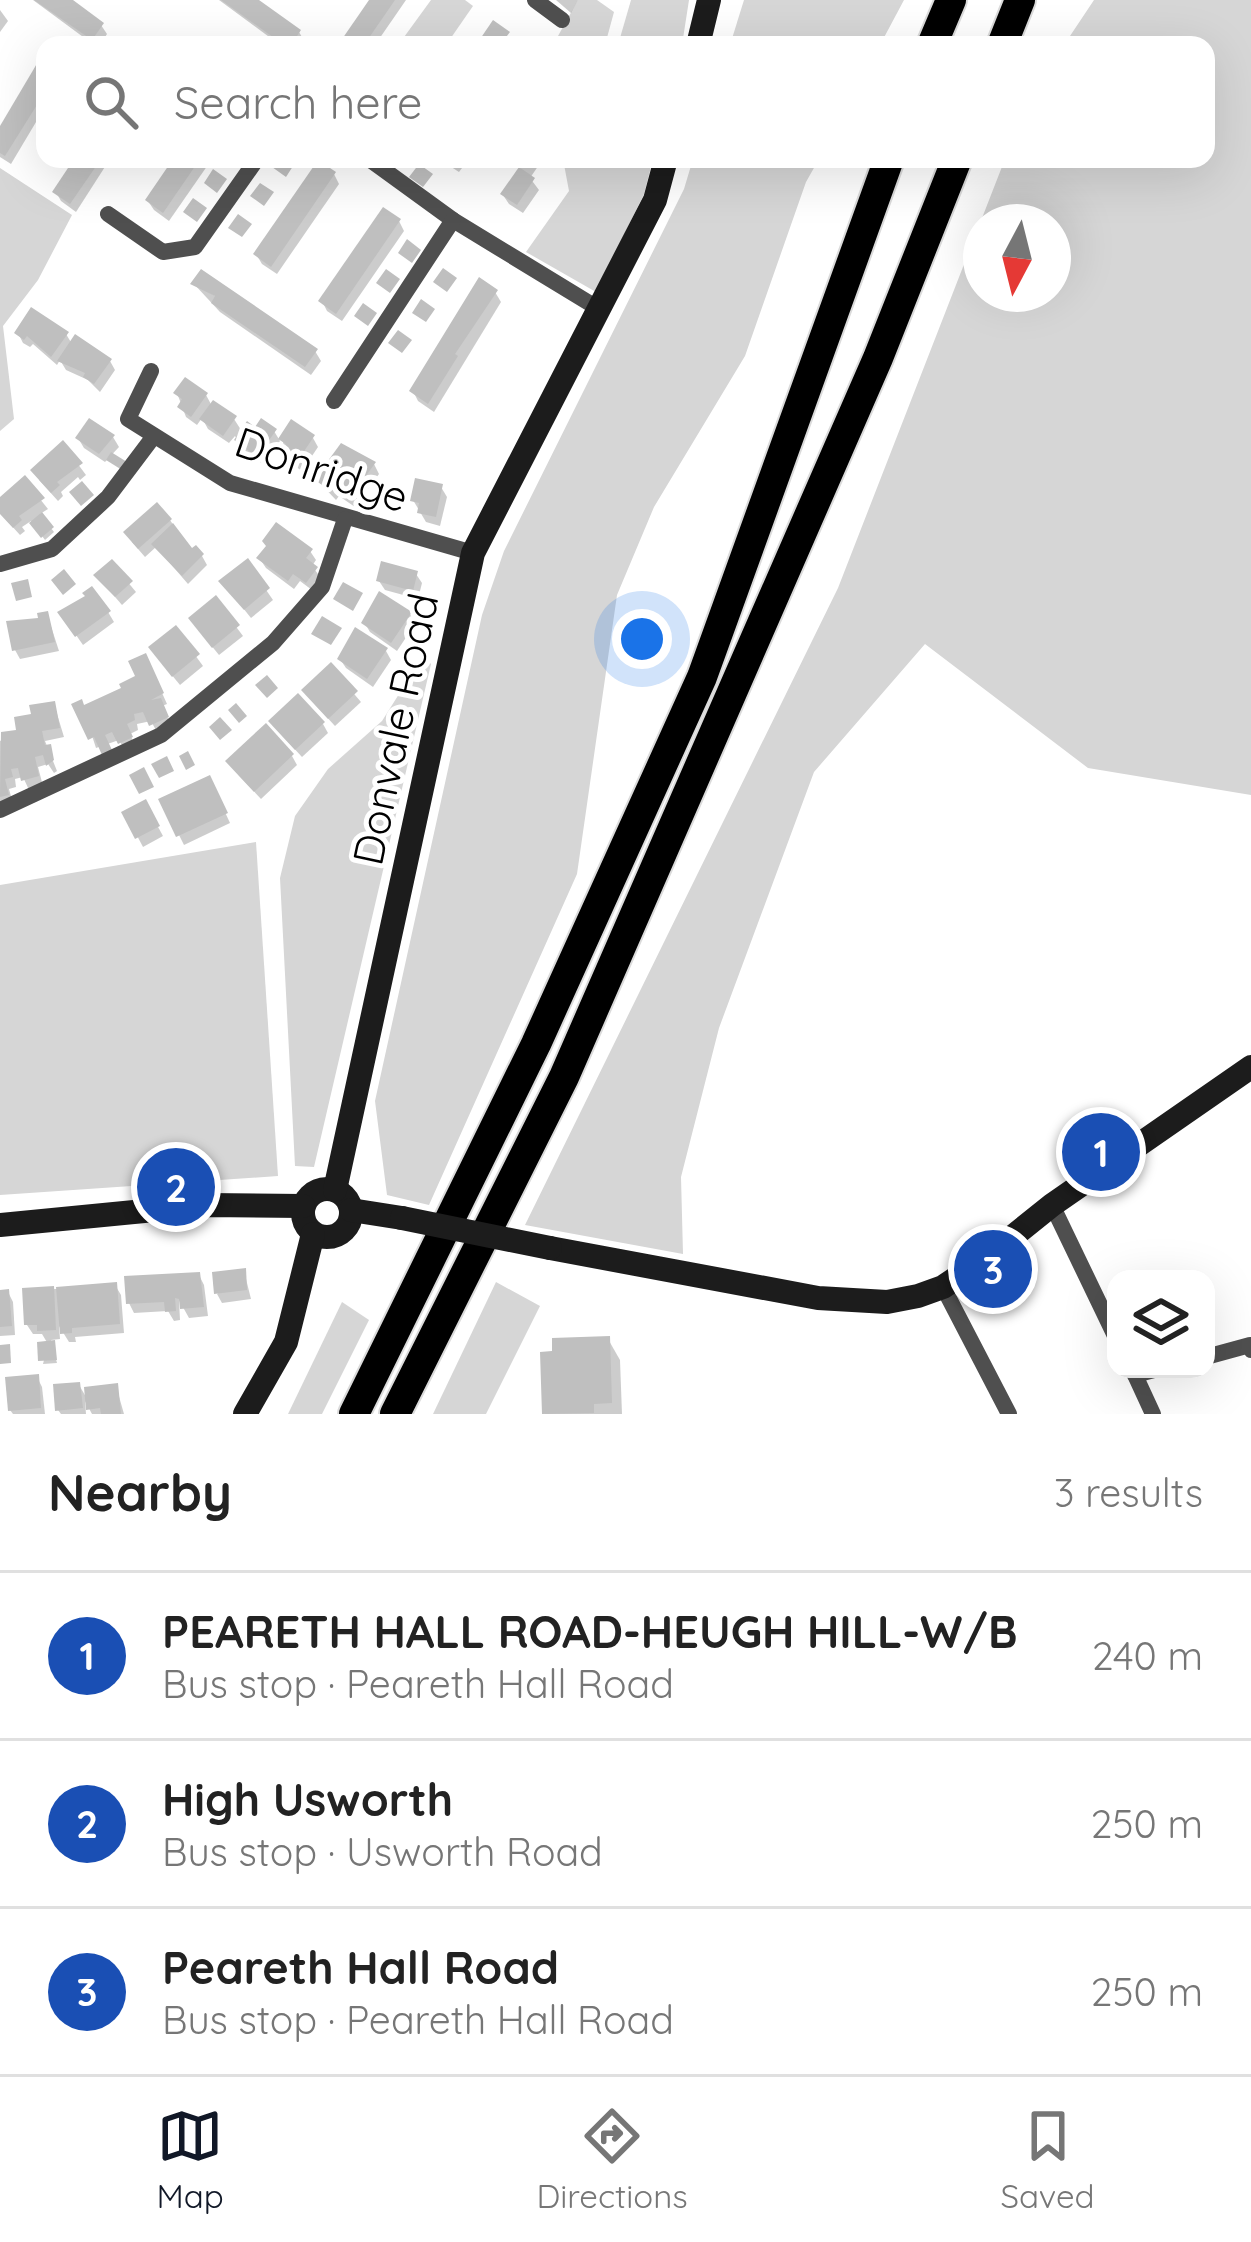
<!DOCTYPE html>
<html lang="en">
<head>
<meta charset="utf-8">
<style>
  body { margin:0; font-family:Quicksand,sans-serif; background:#f6f6f6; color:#222 }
  .controls { position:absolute; right:36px; bottom:36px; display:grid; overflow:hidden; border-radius:24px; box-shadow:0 12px 48px #0002 }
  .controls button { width:108px; height:108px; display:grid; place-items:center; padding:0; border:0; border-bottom:3px solid #e0e0e0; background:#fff; color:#222; font:60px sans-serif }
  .compass { position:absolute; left:963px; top:204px; width:108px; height:108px; border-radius:50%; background:#fff; box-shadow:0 12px 48px #0002; rotate:187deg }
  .you { position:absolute; left:642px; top:639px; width:42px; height:42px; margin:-30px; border:9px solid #fff; border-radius:50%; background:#1a73e8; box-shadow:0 0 0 18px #1a73e833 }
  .badge { display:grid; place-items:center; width:78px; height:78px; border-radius:50%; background:#111827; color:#fff; font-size:39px; font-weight:700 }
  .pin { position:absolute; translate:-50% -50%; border:6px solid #fff; box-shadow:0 3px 12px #0006 }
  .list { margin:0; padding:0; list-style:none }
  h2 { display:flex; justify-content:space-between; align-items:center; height:156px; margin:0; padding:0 48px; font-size:51px }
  h2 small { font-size:39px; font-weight:400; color:#767676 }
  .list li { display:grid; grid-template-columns:78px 1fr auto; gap:36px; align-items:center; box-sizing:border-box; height:168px; padding:0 48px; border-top:3px solid #e0e0e0 }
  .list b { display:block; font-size:45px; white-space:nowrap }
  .list p { margin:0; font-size:39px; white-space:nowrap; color:#767676 }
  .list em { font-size:39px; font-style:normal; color:#767676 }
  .icon { flex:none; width:66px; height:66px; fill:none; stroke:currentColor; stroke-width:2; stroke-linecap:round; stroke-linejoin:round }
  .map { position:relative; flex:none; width:1251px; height:1414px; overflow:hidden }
  .search { position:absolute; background:#fff; box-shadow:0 12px 48px #0002; left:36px; right:36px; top:36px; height:132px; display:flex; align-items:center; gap:30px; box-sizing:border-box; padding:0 42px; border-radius:24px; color:#767676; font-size:45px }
  .sheet { height:660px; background:#fff }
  nav { display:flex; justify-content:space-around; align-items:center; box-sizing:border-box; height:168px; border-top:3px solid #e0e0e0; background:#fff; font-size:33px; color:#767676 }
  nav a { display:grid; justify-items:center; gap:6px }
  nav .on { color:#111827 }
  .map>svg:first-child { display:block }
  .green { fill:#d6d6d6; fill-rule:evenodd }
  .shadow { fill:#0003 }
  .building { fill:#bfbfbf }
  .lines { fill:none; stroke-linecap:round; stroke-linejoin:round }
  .highway-casing { stroke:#dbdbdb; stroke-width:34 }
  .street { stroke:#4f4f4f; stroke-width:16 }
  .secondary { stroke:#1c1c1c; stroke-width:24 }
  .highway { stroke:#000; stroke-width:30 }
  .secondary-bridge { stroke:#1c1c1c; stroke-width:24 }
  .labels { text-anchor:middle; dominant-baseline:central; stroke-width:10; stroke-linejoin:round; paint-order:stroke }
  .street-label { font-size:42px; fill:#000; stroke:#fff }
</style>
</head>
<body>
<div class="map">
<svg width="1251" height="1414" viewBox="0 0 1251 1414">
  <rect width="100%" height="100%" fill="#fff"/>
  <g class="green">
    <path d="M431 0H465L473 6 446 45 399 44Z"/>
    <path d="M578 0H597L614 12 605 45H553Z"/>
    <path d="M631 0H689L682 45H618Z"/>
    <path d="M744 0H904L880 45H730Z"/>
    <path d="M1094 0H1251V795L1088 768 925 644 814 772 719 1028 681 1177 683 1254 525 1225 838 588 1005 159H1206V45H1064ZM981 222H1053V294H981Z"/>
    <path d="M563 159H653L644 194 596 292 526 252 569 191Z"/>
    <path d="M693 159H819L806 182 745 356 654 507 617 595 577 874 429 1205 387 1195 375 1101 482 615 504 551 684 189Z"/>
    <path d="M0 168 72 215 38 280 3 326 14 419 0 431Z"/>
    <path d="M423 656 431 664 314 1167 295 1166 280 878 295 816 328 769 382 721Z"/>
    <path d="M256 842 278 1176 0 1195V885Z"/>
    <path d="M496 1282 540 1306 486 1414H433Z"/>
    <path d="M342 1302 369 1320 322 1414H288Z"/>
  </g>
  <g class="shadow">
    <path d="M33 0H66L101 25 107 34 100 45H94Z"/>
    <path d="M219 0H254L299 32 305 42 280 45Z"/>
    <path d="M373 0H406L375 45H342Z"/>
    <path d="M556 0H578L571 13Z"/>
    <path d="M0 10 8 21 0 32Z"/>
    <path d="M45 56V107L11 164 0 157V130Z"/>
    <path d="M78 159H110L76 212 61 201 56 192Z"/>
    <path d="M177 159H212L169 221 154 210 148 201Z"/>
    <path d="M384 159H402L396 168Z"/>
    <path d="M439 159H467L468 160 459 172Z"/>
    <path d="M513 159H543L530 178 539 190 523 213 509 204 503 195 521 169Z"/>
    <path d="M334 174 339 184 277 274 262 264 256 254Z"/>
    <path d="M399 221 404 231 342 321 327 311 322 301Z"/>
    <path d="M194 284 315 351 321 361 311 375 220 312Z"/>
    <path d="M495 292 501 302 434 412 418 401 413 391Z"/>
    <path d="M18 333 66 334 72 344 110 361 115 370 100 392 88 380 66 370 60 360 57 365 33 344 30 347 23 343Z"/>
    <path d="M177 393 206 395 212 406 234 419 243 433 274 431 280 441 263 464 243 450 235 436 229 443 208 429 202 418 197 425 186 417Z"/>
    <path d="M90 422 113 437 119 447 105 462 84 448 78 438Z"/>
    <path d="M313 438 318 447 302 471 289 462 282 439Z"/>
    <path d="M63 444 86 475 80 480 78 477 61 492 63 496 58 501 39 480Z"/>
    <path d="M374 464 379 474 355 507 339 496 336 500 317 480Z"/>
    <path d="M24 479 48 509 40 514 54 532 45 540 31 521 22 527 25 531 20 535 0 513V501Z"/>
    <path d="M441 487 447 497 440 526 426 522 413 500Z"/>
    <path d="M170 520 192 553 202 556 207 565 188 584 156 547 145 557 132 542Z"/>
    <path d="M310 551 316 560 312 566 321 578 312 590 300 581 294 589 266 568 260 559Z"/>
    <path d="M247 562 273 600 251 618 222 582Z"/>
    <path d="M112 563 136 592 122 605 97 576Z"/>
    <path d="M416 574 422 583 418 599 385 590 379 581Z"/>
    <path d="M216 600 243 636 219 655 197 628Z"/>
    <path d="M108 612 114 622 83 645 67 622Z"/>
    <path d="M47 614 59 651 20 659 15 650Z"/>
    <path d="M410 614 415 624 397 651 370 632 364 622Z"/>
    <path d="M176 629 203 666 180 685 157 657Z"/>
    <path d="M386 651 391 660 373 687 346 668 340 659Z"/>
    <path d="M150 666 167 704 162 706 172 727 158 734 151 721 137 724 138 730 130 734 136 748 126 752 119 740 96 748 83 708 125 689Z"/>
    <path d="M331 667 361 702 335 726 311 700Z"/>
    <path d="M54 704 64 737 45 741 57 771 54 773 48 764 38 767 43 786 29 790 23 777 15 779 16 787 9 789 13 804 0 807V741L19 732Z"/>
    <path d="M323 724 328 733 302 757 278 731Z"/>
    <path d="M292 756 297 765 261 799 235 771Z"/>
    <path d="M214 788 230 823 184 845 162 801Z"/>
    <path d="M145 803 163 836 143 847 125 813Z"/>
    <path d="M244 1271 251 1299 222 1303 217 1294Z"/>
    <path d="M199 1275 204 1285 208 1316 189 1318 179 1300 180 1320 174 1321 168 1311 134 1313 129 1303Z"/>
    <path d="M115 1285 121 1295 124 1333 75 1337 76 1342H69L59 1326 60 1339 51 1340 57 1363 43 1364 48 1344 42 1334H33L27 1325 25 1291Z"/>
    <path d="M8 1292 13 1302 15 1335 0 1336V1293Z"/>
    <path d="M608 1339 620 1360 622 1414H545L543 1355Z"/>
    <path d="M37 1377 42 1387 45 1414H13L10 1410Z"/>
    <path d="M79 1385 89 1402 116 1386 124 1414H92L85 1401 86 1414H61L58 1410Z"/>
  </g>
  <g class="building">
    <path d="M34 0H73L104 23 92 40Z"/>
    <path d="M221 0H259L301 30 291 45H284Z"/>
    <path d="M369 0H395L364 45H338Z"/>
    <path d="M493 20 510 32 500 45H476Z"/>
    <path d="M45 50V92L5 156 0 153V126Z"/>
    <path d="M74 159H101L70 204 52 192Z"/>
    <path d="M173 159H200L163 213 145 200Z"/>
    <path d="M277 159 295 163 286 177 272 167Z"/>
    <path d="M318 160 336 172 271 267 253 254Z"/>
    <path d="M419 164 433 174 423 187 409 177Z"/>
    <path d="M519 167 535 178 517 205 500 194Z"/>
    <path d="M213 169 227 179 217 193 204 183Z"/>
    <path d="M260 183 274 192 264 206 250 196Z"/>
    <path d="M193 198 207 208 197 222 183 212Z"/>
    <path d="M383 207 401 219 336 314 318 301Z"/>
    <path d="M238 214 252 224 242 237 228 228Z"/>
    <path d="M407 239 421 250 412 263 398 253Z"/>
    <path d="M443 268 457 278 447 292 433 282Z"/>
    <path d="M201 269 318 349 305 367 211 303 215 296 190 284Z"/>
    <path d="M386 269 400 279 390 293 376 283Z"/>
    <path d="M479 277 498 290 455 354 458 356 428 404 409 391Z"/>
    <path d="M421 299 435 309 426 322 412 313Z"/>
    <path d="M363 303 377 313 368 326 354 316Z"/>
    <path d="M31 307 69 332 51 357 27 336 24 340 14 333Z"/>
    <path d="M398 330 412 340 402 353 388 343Z"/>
    <path d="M75 334 112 359 94 384 83 377 85 373 57 361Z"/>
    <path d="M185 377 208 393 191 417 177 407 182 399 173 393Z"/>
    <path d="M213 400 237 416 223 436 199 419Z"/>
    <path d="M89 418 115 435 99 454 75 438Z"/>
    <path d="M261 418 277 429 257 457 234 440 247 421 255 427Z"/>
    <path d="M291 419 315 435 296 463 280 453 286 444 278 439Z"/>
    <path d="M63 440 83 463 57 482 60 485 51 493 30 470Z"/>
    <path d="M341 443 376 462 348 500 314 480Z"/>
    <path d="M111 452 127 462 122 470 106 460Z"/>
    <path d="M25 475 45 498 19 516 22 520 13 528 0 514V497Z"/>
    <path d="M415 478 443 484 436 517 417 513 419 503 410 501Z"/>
    <path d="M82 481 94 495 81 506 69 492Z"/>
    <path d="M157 502 172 519 138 549 123 532Z"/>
    <path d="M42 512 54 527 41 538 29 523Z"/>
    <path d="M276 522 313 549 306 558 318 567 306 583 293 574 288 581 256 558 266 546 262 541Z"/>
    <path d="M173 523 192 548 196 545 204 554 182 576 151 544Z"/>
    <path d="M248 558 270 588 244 610 218 581Z"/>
    <path d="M112 559 133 581 115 597 93 575Z"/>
    <path d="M381 561 418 571 413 591 376 581Z"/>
    <path d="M64 569 76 584 63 595 51 580Z"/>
    <path d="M28 579 32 597 16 601 11 583Z"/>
    <path d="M343 582 363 593 353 611 333 599Z"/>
    <path d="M92 586 111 611 75 637 57 612 85 596 82 593Z"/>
    <path d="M379 591 412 612 391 643 361 623Z"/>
    <path d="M216 595 240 625 212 648 188 618Z"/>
    <path d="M48 611 55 642 12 651 6 621 38 618 37 613Z"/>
    <path d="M322 616 342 628 331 645 311 634Z"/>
    <path d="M176 625 200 654 172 677 148 647Z"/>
    <path d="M355 627 388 648 367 679 337 659Z"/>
    <path d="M146 653 164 693 151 700 161 698 169 717 149 726 143 712 134 714 135 720 127 724 133 737 118 744 112 732 105 735 112 750 102 755 94 737 88 740 71 704 82 699 84 705 121 688 119 684 135 676 128 661Z"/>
    <path d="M331 662 358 691 328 719 301 690Z"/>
    <path d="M267 675 278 688 267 698 255 685Z"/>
    <path d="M298 693 325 722 295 750 268 721Z"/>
    <path d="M55 701 60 728 42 731 45 745 51 744 54 760 46 766 43 755 35 757 39 776 21 781 18 768 11 769 13 777 5 779 9 795 0 797 1 732 16 730 14 717 31 714 29 705Z"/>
    <path d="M236 703 247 716 239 723 228 710Z"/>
    <path d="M220 717 232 730 220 740 209 727Z"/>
    <path d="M266 723 294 754 254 792 225 761Z"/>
    <path d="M188 751 195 765 186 770 179 756Z"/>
    <path d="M167 756 174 771 159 778 151 764Z"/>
    <path d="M144 767 154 787 139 794 129 775Z"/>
    <path d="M210 775 228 813 176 837 158 799Z"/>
    <path d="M146 799 160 826 135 839 121 812Z"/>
    <path d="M246 1268 247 1290 214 1294 212 1272Z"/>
    <path d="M200 1272 204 1307 180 1309 179 1299 175 1298 176 1311 165 1312 164 1302 126 1304 124 1276Z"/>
    <path d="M117 1282 120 1324 72 1328V1333L60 1334 56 1287Z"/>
    <path d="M54 1286 56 1330 37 1331V1325H24L22 1288Z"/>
    <path d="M9 1289 12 1326 0 1327V1290Z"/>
    <path d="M610 1336 612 1403 594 1404V1413L542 1414 540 1352 552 1351V1338Z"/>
    <path d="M55 1340 57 1360 38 1361 37 1342Z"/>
    <path d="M10 1344 11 1363 0 1364V1345Z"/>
    <path d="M39 1374 41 1408 8 1411 5 1377Z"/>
    <path d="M80 1382 83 1408 55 1411 53 1384Z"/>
    <path d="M118 1383 121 1414H101L100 1408 86 1410 84 1387Z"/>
  </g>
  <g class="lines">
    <g class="highway-casing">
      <g id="highway">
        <path d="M932 45 951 0"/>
        <path d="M1002 45 1020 0"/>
        <path d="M354 1414 536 1044 702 677 889 159"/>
        <path d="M395 1414 564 1077 878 358 957 159"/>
      </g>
    </g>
    <g class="street">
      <path d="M535 0 562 20"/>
      <path d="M369 159 453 220 599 309"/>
      <path d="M108 214 163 252 195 247 257 159"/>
      <path d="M151 371 128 419 230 483 473 553"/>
      <path d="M334 401 453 220"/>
      <path d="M0 564 52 549 108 497 154 436"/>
      <path d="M0 810 161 735 273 643 322 587 345 519"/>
      <path d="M1052 1205 1116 1338"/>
      <path d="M943 1287 1009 1414"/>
      <path d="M1206 1357 1250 1345 1251 1350"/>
      <path d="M1132 1370 1135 1375 1158 1369"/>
      <path d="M1135 1375 1153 1414"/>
    </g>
    <g class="secondary">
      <path d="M698 45 709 0"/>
      <circle cx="327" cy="1213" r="24"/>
      <path d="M335 1190 473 553 655 200 666 159"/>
      <path d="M351 1210 402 1218"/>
      <path d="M0 1225 206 1205 303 1206"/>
      <path d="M550 1248 818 1298 887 1302 918 1296 943 1287 986 1258 1052 1205 1251 1067"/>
      <path d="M245 1414 286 1342 313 1234"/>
    </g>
    <use href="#highway" class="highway"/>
    <path class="secondary-bridge" d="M402 1218 550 1248"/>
  </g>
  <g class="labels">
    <g class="street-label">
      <text transform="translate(322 469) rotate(19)">Donridge</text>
      <text transform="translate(395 729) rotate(-78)">Donvale Road</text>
    </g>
  </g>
</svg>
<div class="controls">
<button><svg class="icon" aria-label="layers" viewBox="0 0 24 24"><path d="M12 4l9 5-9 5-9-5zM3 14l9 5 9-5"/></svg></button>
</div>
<svg class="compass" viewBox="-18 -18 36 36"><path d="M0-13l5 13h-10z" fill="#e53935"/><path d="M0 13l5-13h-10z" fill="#767676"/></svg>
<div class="you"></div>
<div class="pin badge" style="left:1101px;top:1152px;background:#1a4fb4">1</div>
<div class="pin badge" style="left:176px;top:1187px;background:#1a4fb4">2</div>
<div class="pin badge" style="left:993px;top:1269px;background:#1a4fb4">3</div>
<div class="search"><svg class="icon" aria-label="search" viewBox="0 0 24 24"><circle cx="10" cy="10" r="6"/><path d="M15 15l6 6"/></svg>Search here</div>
</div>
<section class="sheet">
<h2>Nearby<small>3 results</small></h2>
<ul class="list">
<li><span class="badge" style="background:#1a4fb4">1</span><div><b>PEARETH HALL ROAD-HEUGH HILL-W/B</b><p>Bus stop · Peareth Hall Road</p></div><em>240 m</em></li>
<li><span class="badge" style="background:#1a4fb4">2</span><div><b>High Usworth</b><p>Bus stop · Usworth Road</p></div><em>250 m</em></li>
<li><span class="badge" style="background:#1a4fb4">3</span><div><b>Peareth Hall Road</b><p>Bus stop · Peareth Hall Road</p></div><em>250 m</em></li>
</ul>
</section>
<nav>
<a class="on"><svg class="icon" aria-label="map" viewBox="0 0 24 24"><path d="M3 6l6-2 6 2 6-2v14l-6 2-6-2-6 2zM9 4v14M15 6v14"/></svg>Map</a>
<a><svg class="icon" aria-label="directions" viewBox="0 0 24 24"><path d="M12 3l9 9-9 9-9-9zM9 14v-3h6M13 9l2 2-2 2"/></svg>Directions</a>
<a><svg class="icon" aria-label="saved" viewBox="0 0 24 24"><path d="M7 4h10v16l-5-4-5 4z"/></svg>Saved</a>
</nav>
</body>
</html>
